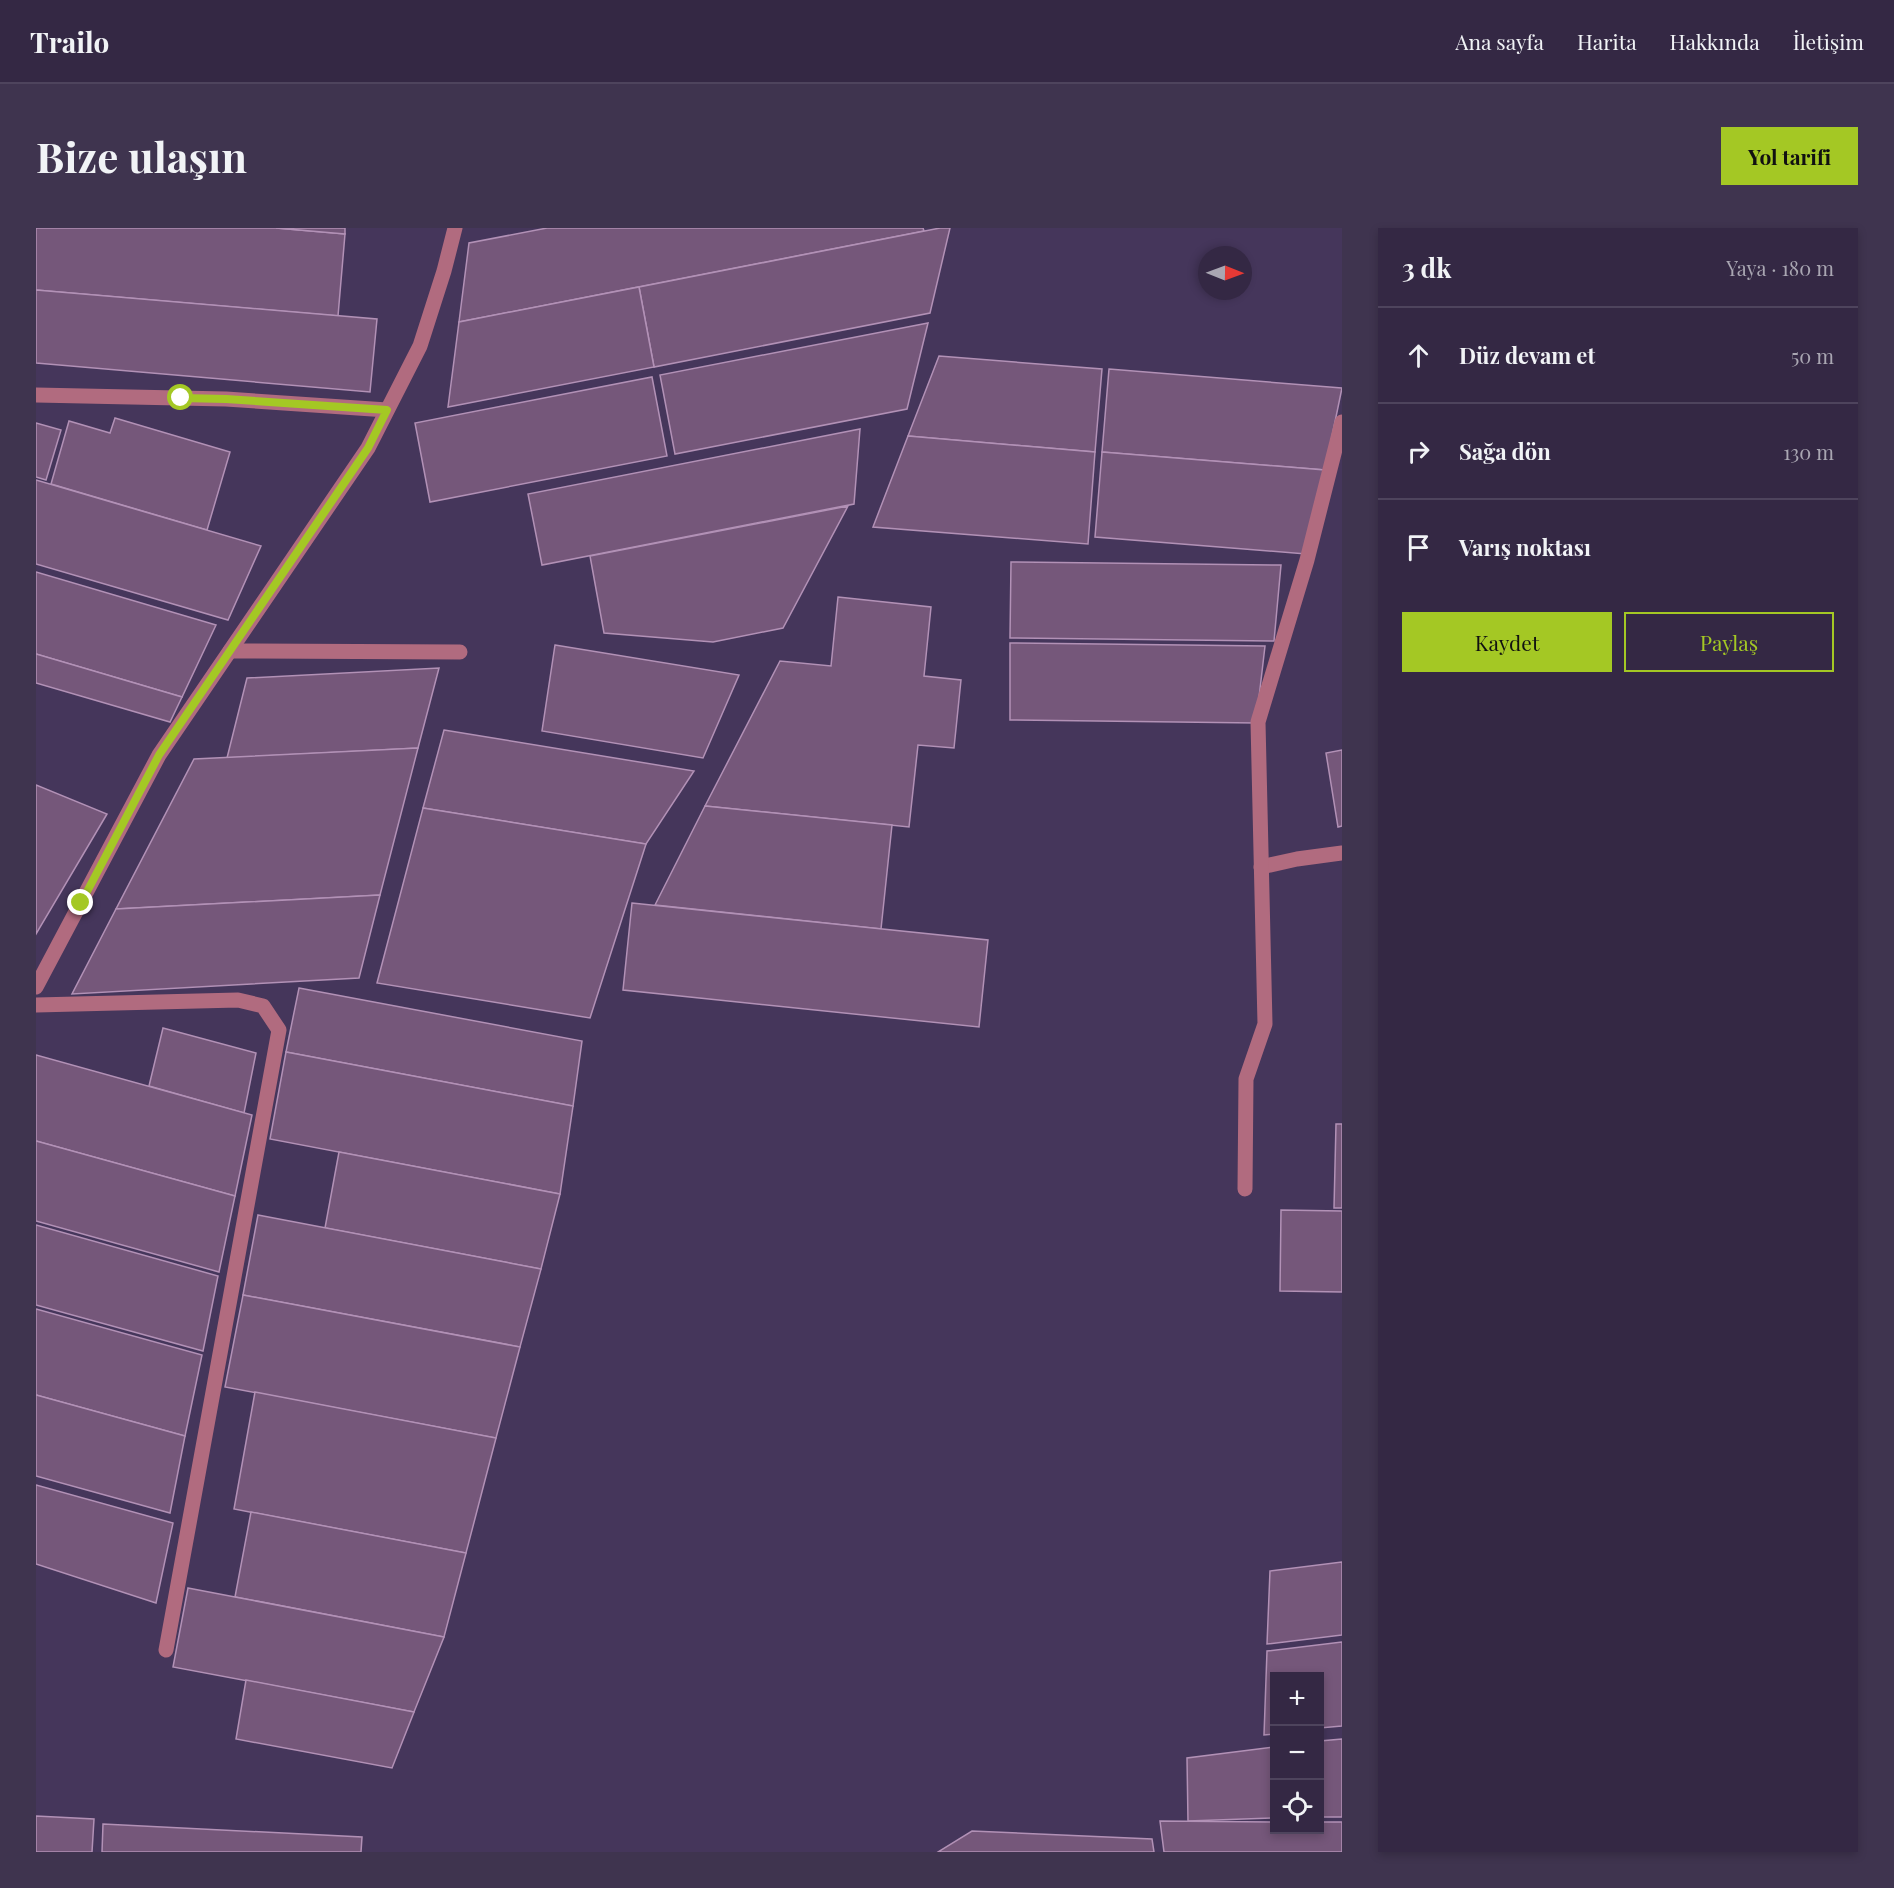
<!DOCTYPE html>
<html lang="tr">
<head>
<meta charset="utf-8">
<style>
  body { margin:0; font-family:"Playfair Display",serif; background:#3f344f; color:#f1f3f6 }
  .controls { position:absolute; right:18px; bottom:18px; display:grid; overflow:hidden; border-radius:0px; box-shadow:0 3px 9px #0003 }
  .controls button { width:54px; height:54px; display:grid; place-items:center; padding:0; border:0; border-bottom:2px solid #4e445d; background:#342844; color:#f1f3f6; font:30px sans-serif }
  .compass { position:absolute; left:1162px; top:18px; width:54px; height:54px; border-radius:50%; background:#342844; box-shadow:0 3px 9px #0003; rotate:91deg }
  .stop { position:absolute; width:18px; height:18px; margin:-14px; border:4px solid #a4c824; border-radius:50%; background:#fff }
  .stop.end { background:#a4c824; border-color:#fff; box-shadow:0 2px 6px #0008 }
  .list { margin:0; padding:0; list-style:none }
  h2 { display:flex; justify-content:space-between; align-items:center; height:78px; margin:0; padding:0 24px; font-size:26px }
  h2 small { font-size:20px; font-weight:400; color:#a9a6b2 }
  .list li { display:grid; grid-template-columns:39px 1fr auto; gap:18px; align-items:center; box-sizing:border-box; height:96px; padding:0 24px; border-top:2px solid #4e445d }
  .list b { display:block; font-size:22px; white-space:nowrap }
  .list em { font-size:20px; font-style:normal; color:#a9a6b2 }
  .actions { display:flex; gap:12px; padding:18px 24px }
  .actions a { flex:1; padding:14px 0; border:2px solid #a4c824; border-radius:0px; text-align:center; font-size:21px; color:#a4c824 }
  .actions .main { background:#a4c824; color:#111 }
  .icon { flex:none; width:33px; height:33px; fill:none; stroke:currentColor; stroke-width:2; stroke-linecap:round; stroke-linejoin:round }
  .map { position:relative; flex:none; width:1306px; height:1624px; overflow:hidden; border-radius:0px }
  header { display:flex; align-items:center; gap:36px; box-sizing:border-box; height:84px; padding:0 30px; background:#342844; border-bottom:2px solid #4e445d }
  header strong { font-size:28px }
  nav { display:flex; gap:33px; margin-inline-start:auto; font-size:21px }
  .intro { display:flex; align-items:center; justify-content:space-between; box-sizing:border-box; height:144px; padding:0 36px }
  h1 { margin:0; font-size:42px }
  .button { padding:15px 27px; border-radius:0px; background:#a4c824; color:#111; font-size:21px; font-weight:700 }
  main { display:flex; gap:36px; padding:0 36px }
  aside { flex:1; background:#342844; border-radius:0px; box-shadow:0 3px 9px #0003 }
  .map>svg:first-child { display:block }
  .building { fill:#75577a; stroke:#b291b6; stroke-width:1.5 }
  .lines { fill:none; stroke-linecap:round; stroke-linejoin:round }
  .minor { stroke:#b16b7f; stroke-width:15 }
  .route { stroke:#a4c824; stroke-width:8 }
</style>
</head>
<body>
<header>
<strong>Trailo</strong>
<nav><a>Ana sayfa</a><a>Harita</a><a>Hakkında</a><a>İletişim</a></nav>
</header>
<div class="intro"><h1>Bize ulaşın</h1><a class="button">Yol tarifi</a></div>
<main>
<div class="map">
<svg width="1306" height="1624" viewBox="0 0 1306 1624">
  <rect width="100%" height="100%" fill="#45365b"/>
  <g class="building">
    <path d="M0 0H240L309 6 302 88 0 62Z"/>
    <path d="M240 0H309V6Z"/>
    <path d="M511 0H887L888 3 423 94 433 15Z"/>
    <path d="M904 0H914L894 85 618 139 603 59Z"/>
    <path d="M603 59 618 139 412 179 423 94Z"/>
    <path d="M0 62 341 91 334 164 0 135Z"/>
    <path d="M892 95 871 181 639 226 624 147Z"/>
    <path d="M903 128 1066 141 1059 224 872 208Z"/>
    <path d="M1073 141 1306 160 1289 242 1066 224Z"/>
    <path d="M616 149 631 228 394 274 379 195Z"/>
    <path d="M79 190 194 224 171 302 15 256 33 193 74 205Z"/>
    <path d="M0 195 25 202 10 252 0 249Z"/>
    <path d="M824 201 818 276 506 337 492 266Z"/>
    <path d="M872 208 1059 224 1052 316 837 299Z"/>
    <path d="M1066 224 1289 242 1270 326 1059 309Z"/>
    <path d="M0 252 225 318 192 392 0 336Z"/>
    <path d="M812 278 747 400 677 414 568 405 554 328Z"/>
    <path d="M975 334 1245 337 1238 413 974 410Z"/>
    <path d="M0 344 180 397 146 469 0 426Z"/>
    <path d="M802 369 895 379 888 448 925 452 918 520 882 517 873 599 669 578 744 433 795 438Z"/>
    <path d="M974 415 1229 418 1220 495 974 492Z"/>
    <path d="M519 417 703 447 667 530 506 503Z"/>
    <path d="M0 426 146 469 134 494 0 455Z"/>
    <path d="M403 440 382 520 191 530 211 450Z"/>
    <path d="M408 502 658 543 610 616 387 580Z"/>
    <path d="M382 520 344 667 80 681 158 531Z"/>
    <path d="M1306 522V598L1302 599 1290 525Z"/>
    <path d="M0 557 71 586 0 706Z"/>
    <path d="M669 578 856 597 845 701 619 677Z"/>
    <path d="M387 580 610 616 554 790 341 755Z"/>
    <path d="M344 667 323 750 36 766 80 681Z"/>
    <path d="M596 675 952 712 943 799 587 762Z"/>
    <path d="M263 760 546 813 537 878 250 824Z"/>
    <path d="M127 800 220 825 208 885 113 858Z"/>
    <path d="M250 824 537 878 524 966 234 911Z"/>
    <path d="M0 827 216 887 199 968 0 913Z"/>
    <path d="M1300 896H1306V980H1298Z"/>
    <path d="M0 913 199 968 183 1044 0 993Z"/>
    <path d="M303 924 524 966 505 1041 289 1000Z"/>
    <path d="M1245 982 1306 983V1064L1244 1063Z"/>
    <path d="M222 987 505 1041 484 1119 207 1067Z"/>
    <path d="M0 997 182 1048 167 1123 0 1077Z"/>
    <path d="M207 1067 484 1119 460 1210 189 1159Z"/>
    <path d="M0 1081 166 1127 149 1208 0 1167Z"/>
    <path d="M219 1164 460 1210 430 1325 198 1281Z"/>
    <path d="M0 1167 149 1208 134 1285 0 1248Z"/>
    <path d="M0 1257 137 1295 120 1375 0 1336Z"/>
    <path d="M215 1284 430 1325 408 1409 199 1369Z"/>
    <path d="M1306 1334V1407L1231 1416 1234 1343Z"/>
    <path d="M152 1360 199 1369 408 1409 378 1484 137 1439Z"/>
    <path d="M1306 1414V1498L1284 1500V1448H1238V1506L1228 1507 1231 1423Z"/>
    <path d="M210 1452 378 1484 356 1540 200 1511Z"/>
    <path d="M1306 1511V1589H1284V1513Z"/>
    <path d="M1238 1519V1590L1152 1593 1151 1530Z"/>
    <path d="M0 1588 58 1591 56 1624H0Z"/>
    <path d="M1124 1593 1238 1594V1602H1284V1594H1306V1624H1128Z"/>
    <path d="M67 1596 326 1609 325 1624H66Z"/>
    <path d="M936 1603 1116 1611 1118 1624H902Z"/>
  </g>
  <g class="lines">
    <g class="minor">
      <path d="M0 167 190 171 351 182"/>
      <path d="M194 423 424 424"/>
      <path d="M1225 639 1261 631 1306 625"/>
      <path d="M0 759 123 527 332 220 384 118 408 43 419 0"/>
      <path d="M0 777 202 772 227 778 243 802 130 1422"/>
      <path d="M1209 961 1210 851 1229 796 1222 494 1271 332 1306 194"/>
    </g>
  </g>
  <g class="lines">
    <path class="route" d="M45 675 123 527 332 220 351 182 190 171 145 170"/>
  </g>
</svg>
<div class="controls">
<button>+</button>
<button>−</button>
<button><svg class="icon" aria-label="locate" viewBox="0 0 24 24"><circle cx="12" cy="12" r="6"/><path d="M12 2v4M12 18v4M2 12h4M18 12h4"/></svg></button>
</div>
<svg class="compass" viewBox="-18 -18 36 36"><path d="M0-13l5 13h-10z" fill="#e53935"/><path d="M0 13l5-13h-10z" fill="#a9a6b2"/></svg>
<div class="stop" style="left:145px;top:170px"></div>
<div class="stop end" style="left:45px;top:675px"></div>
</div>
<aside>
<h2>3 dk<small>Yaya · 180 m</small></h2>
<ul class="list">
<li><svg class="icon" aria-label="ahead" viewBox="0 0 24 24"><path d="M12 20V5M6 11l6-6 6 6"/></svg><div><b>Düz devam et</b></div><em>50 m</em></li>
<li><svg class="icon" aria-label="right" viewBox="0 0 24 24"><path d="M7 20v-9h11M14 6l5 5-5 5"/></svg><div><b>Sağa dön</b></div><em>130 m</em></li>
<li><svg class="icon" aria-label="arrive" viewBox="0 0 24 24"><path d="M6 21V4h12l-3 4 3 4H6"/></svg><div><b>Varış noktası</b></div></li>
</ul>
<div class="actions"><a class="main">Kaydet</a><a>Paylaş</a></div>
</aside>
</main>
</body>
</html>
